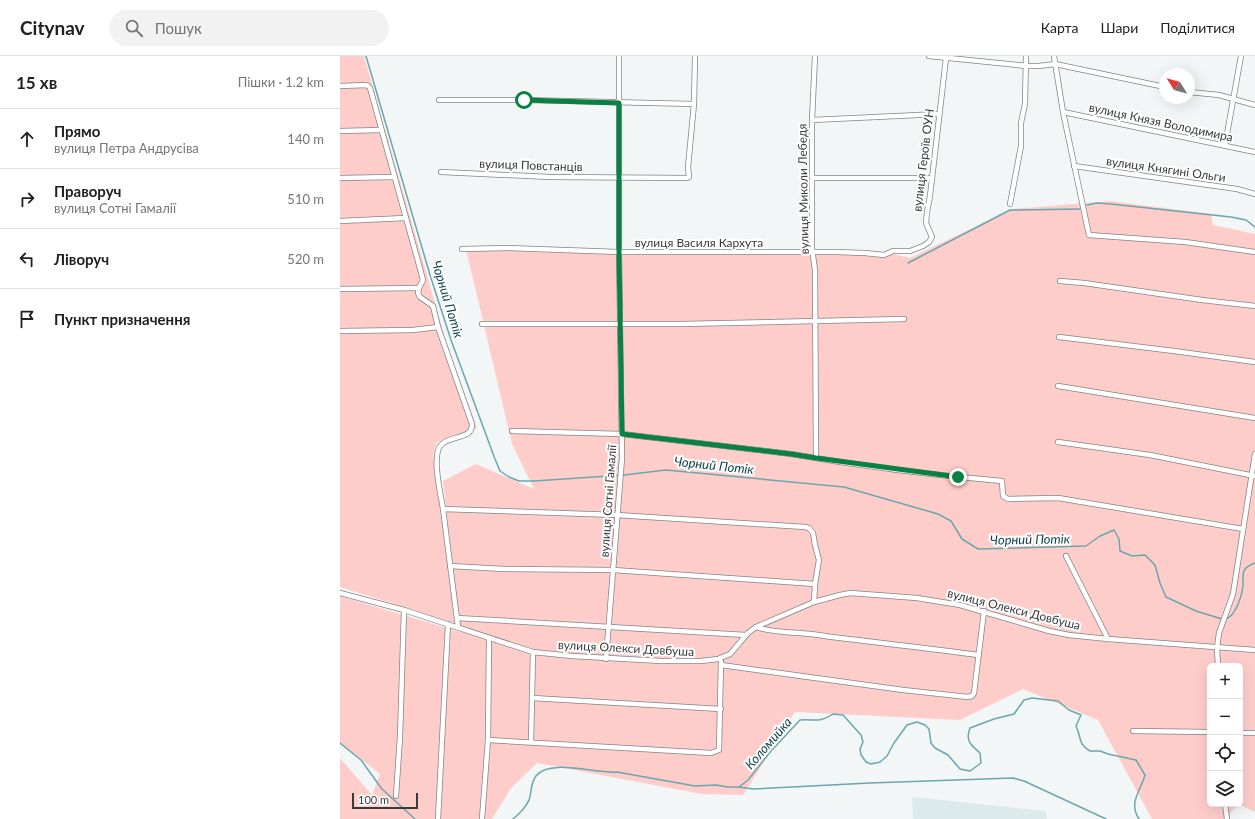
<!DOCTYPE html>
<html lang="uk">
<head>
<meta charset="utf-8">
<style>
  body { margin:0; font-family:Lato,sans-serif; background:#f2f2f2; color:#202124 }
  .controls { position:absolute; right:12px; bottom:12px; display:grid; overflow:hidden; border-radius:6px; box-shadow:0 4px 16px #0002 }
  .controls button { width:36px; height:36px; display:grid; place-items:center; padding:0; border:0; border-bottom:1px solid #e0e0e0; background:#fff; color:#202124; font:20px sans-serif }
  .compass { position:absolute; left:819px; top:12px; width:36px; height:36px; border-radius:50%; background:#fff; box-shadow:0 4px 16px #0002; rotate:307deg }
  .scale { position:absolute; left:12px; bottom:10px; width:66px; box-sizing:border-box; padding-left:4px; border:2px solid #393a3a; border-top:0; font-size:11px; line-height:14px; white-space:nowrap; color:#393a3a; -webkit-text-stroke:3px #fff; paint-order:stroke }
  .stop { position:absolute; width:12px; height:12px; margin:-9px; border:3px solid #0b8043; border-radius:50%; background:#fff }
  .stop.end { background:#0b8043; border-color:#fff; box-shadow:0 1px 4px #0008 }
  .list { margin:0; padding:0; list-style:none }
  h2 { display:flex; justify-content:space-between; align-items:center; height:52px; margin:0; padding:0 16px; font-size:17px }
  h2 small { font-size:13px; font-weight:400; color:#757577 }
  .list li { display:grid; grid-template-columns:26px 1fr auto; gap:12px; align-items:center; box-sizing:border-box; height:60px; padding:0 16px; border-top:1px solid #e0e0e0 }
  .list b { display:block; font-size:15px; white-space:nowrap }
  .list p { margin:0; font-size:13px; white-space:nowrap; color:#757577 }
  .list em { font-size:13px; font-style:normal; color:#757577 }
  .icon { flex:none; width:22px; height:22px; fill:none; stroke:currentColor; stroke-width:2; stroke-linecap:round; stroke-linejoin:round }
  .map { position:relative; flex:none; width:915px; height:763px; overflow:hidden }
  header { display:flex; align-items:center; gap:24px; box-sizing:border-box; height:56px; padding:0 20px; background:#fff; border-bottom:1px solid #e0e0e0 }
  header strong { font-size:19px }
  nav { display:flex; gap:22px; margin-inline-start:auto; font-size:14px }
  .search { width:280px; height:36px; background:#f2f2f2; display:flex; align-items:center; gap:10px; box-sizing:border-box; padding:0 14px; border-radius:22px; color:#757577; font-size:15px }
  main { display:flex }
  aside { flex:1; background:#fff }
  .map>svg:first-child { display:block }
  .built { fill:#ddeaec }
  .green { fill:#fecdca; fill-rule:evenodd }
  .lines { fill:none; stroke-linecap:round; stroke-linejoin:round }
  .stream { stroke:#6aa6ad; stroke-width:1.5 }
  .street-casing { stroke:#818585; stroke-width:6 }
  .street { stroke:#fff; stroke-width:4.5 }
  .route { stroke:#0b8043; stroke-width:5 }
  .labels { text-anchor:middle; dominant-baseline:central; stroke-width:4; stroke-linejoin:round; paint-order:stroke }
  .street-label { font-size:12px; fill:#393a3a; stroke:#fff }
  .water-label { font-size:13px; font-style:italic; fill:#10474d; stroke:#fff }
</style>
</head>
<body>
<header>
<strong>Citynav</strong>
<div class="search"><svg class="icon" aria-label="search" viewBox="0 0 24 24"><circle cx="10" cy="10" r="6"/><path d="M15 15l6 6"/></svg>Пошук</div>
<nav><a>Карта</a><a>Шари</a><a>Поділитися</a></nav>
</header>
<main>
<aside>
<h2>15 хв<small>Пішки · 1.2 km</small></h2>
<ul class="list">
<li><svg class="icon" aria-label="ahead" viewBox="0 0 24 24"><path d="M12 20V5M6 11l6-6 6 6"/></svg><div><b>Прямо</b><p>вулиця Петра Андрусіва</p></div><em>140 m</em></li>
<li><svg class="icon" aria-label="right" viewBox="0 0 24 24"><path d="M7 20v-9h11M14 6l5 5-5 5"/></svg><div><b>Праворуч</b><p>вулиця Сотні Гамалії</p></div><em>510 m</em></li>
<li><svg class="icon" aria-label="left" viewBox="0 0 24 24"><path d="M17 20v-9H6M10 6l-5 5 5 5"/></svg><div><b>Ліворуч</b></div><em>520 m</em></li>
<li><svg class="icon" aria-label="arrive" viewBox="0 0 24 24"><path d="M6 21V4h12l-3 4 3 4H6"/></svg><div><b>Пункт призначення</b></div></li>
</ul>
</aside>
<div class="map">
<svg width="915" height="763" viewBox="0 0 915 763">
  <rect width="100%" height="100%" fill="#f2f6f7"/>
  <path class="built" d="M572 741 706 755 707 763H573Z"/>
  <g class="green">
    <path d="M0 0H24L107 289 137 372 97 386 93 398 115 567 0 531Z"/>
    <path d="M770 145 871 158 873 169 915 178V756L898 748 885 763H812L758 664 683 633 620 664 455 656 403 739 362 738 197 707 171 732 152 763H0V702L32 739 40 718 0 687V540L120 576 103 425 136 408 194 433 172 388 126 193 544 196 570 202 672 153ZM870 610H900V748H870Z"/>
  </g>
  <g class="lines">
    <g class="stream">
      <path d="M26 0 90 219 111 284 155 403 160 415 169 421 179 425H194L284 419 326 414 504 431 598 458 611 465 622 483 638 493 746 490 760 480 774 474 779 483 780 495 792 500 805 499 815 509 820 527 826 541 856 555 882 563"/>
      <path d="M747 149 757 147 771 148 891 161 906 164 915 171"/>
      <path d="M568 207 670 154 740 153"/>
      <path d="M886 563C896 559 902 540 903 530 903 517 901 512 915 507"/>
      <path d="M0 687 21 704 42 733 75 763"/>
      <path d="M399 731 413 733 530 727 673 722 684 725 766 763"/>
      <path d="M173 763C179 758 186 751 189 744 192 736 190 728 196 720 209 702 257 718 277 716L355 730 376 729 388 731H399L408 724 431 695 460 664C475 663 480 667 493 658L503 659 521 679 523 686 520 693 521 699 526 706 531 708 540 706 547 700 554 687 567 669 577 666 585 669 589 673 591 687 595 692 608 699 620 713 630 715 641 707 640 697C631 689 625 685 630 672L654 663 674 658 684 644 692 642 718 645 729 654 741 659 736 670C742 682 737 687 750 695H760L768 698 796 704 805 719C801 734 788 747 799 763"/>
    </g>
    <g class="street-casing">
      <g id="street">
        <path d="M475 0 472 64V193L475 214 476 402"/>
        <path d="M589 0 687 10H699L715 8 825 31"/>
        <path d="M714 0 723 56 749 179 845 186 915 196"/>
        <path d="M0 30 27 29 30 32 79 209 83 224 79 232 78 237 80 241 93 250 98 271 132 368C133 384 109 379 101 389 91 399 101 439 103 453"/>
        <path d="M849 36 879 39 915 49"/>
        <path d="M99 44H184L354 48"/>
        <path d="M723 56 915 96"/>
        <path d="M472 64 599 58"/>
        <path d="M0 75 41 74"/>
        <path d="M885 89 901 0"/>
        <path d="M734 110 897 133 915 138"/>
        <path d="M101 116 210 121 347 122 349 121 348 111 354 48 355 0"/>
        <path d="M0 122 55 121"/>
        <path d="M473 122H592"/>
        <path d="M670 148 681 90V67L685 48 686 0"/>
        <path d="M0 165 66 162"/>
        <path d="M122 193 167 192 279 196H496L525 197 544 199 553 195H570L583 190 589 186 592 181 586 167 587 156 590 140 606 2"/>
        <path d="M720 225 744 227 862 244 915 250"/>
        <path d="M0 233 79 232"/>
        <path d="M142 268H341L564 263"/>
        <path d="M0 275 73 274 98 271"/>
        <path d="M719 281 834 295 915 306"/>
        <path d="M718 330 915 362"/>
        <path d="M172 375 282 378 451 398C520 410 592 419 662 425L663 440 668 443 718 442 903 473"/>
        <path d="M718 386 810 399 915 420"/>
        <path d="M726 500 768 583"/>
        <path d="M110 510 164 513 273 514 475 528"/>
        <path d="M0 537 64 554 193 596 232 600 321 605H361L378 603 390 598 408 577 416 571 474 546 500 539 510 537 577 542 620 549 709 575 729 579 768 583 915 594"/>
        <path d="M117 562 406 579"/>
        <path d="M118 571 103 453 277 459 465 471 469 472 473 477 475 489 479 504 475 528 474 546"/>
        <path d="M416 571C433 577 453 576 471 578 526 586 582 591 638 599"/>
        <path d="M266 603 282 402 279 196V0"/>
        <path d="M381 609 563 634 628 641 632 640 634 637 644 555"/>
        <path d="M878 610 877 592 879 577 893 538 915 398"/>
        <path d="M192 642 381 653"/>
        <path d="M793 675 870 676"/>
        <path d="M900 677H915"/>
        <path d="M148 684 371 697 379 694 381 606"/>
        <path d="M191 686 193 596"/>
        <path d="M56 740 60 681 64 554"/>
        <path d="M885 748 887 763"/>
        <path d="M98 763 108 568"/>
        <path d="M142 763 148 684 149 582"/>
      </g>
    </g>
    <use href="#street" class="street"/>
  </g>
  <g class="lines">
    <path class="route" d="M184 44 279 47V196L282 378 451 398 476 402 618 421"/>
  </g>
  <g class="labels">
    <g class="street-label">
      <text transform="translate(821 66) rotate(12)">вулиця Князя Володимира</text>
      <text transform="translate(583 104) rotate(-83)">вулиця Героїв ОУН</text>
      <text transform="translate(191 109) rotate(2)">вулиця Повстанців</text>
      <text transform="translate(826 113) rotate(8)">вулиця Княгині Ольги</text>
      <text transform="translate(463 133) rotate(-91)">вулиця Миколи Лебедя</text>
      <text x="359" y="186">вулиця Василя Кархута</text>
      <text transform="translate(268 445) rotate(-86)">вулиця Сотні Гамалії</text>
      <text transform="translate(674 553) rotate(14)">вулиця Олекси Довбуша</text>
      <text transform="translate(286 592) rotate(3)">вулиця Олекси Довбуша</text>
    </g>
    <g class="water-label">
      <text transform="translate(108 243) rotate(73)">Чорний Потік</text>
      <text transform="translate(374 409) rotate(6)">Чорний Потік</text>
      <text transform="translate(690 483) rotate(-1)">Чорний Потік</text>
      <text transform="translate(428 687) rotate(-49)">Коломийка</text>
    </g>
  </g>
</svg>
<div class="controls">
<button>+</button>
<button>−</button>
<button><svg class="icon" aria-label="locate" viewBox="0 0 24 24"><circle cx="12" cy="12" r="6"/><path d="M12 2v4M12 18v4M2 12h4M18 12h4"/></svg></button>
<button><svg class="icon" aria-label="layers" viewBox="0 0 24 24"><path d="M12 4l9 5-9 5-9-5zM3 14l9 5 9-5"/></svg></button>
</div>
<svg class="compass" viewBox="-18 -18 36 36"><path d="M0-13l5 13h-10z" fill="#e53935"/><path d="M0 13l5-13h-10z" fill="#757577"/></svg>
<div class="scale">100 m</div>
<div class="stop" style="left:184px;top:44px"></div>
<div class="stop end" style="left:618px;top:421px"></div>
</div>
</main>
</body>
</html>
